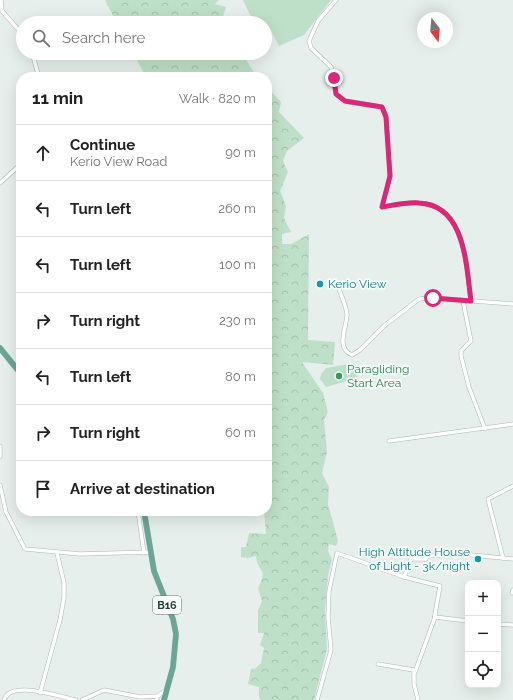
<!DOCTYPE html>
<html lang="en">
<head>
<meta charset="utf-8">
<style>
  body { margin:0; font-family:Raleway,sans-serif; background:#f2f2f2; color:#222 }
  .controls { position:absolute; right:12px; bottom:12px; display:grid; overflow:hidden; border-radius:8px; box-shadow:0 4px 16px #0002 }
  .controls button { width:36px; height:36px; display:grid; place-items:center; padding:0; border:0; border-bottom:1px solid #e0e0e0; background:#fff; color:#222; font:20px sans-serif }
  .compass { position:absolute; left:417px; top:12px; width:36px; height:36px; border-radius:50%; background:#fff; box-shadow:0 4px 16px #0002; rotate:164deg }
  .stop { position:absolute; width:12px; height:12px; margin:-9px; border:3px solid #db2777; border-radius:50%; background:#fff }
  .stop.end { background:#db2777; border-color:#fff; box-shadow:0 1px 4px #0008 }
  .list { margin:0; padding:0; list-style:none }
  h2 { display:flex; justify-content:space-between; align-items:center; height:52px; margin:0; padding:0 16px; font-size:17px }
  h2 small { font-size:13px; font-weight:400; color:#767676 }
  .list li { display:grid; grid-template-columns:26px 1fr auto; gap:12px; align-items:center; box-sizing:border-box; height:56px; padding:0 16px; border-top:1px solid #e0e0e0 }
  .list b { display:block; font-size:15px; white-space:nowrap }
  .list p { margin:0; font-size:13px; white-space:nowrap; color:#767676 }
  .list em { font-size:13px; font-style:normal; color:#767676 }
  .icon { flex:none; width:22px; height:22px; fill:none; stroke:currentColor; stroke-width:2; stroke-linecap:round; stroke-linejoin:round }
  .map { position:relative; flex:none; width:513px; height:700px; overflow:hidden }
  .search { position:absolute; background:#fff; box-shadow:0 4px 16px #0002; left:16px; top:16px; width:256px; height:44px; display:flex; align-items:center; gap:10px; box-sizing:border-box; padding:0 14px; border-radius:22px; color:#767676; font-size:15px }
  .panel { position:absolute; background:#fff; box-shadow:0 4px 16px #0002; left:16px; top:72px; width:256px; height:444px; border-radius:16px }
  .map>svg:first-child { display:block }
  .grass { fill:#bfe0c8 }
  .forest { fill:url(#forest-crowns) }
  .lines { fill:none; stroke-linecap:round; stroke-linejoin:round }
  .street-casing { stroke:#a8b8b2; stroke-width:4.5 }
  .primary-casing { stroke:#c2cac8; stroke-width:6 }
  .street { stroke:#fff; stroke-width:3.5 }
  .primary { stroke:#6aa596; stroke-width:5.5 }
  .route { stroke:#db2777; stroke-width:5 }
  .culture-dot { fill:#0f9aa8; stroke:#f7fbf9; stroke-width:1.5 }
  .leisure-dot { fill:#2e9e5b; stroke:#f7fbf9; stroke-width:1.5 }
  .labels { text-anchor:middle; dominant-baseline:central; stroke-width:3.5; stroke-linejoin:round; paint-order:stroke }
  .shield { fill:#f7fbf9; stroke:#637a73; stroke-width:1 }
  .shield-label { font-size:11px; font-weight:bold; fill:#24423a }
  .culture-label { font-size:12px; fill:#0d838f; stroke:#f7fbf9; text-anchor:start }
  .leisure-label { font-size:12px; fill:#27864d; stroke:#f7fbf9; text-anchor:start }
</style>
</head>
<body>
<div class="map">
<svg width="513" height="700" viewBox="0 0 513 700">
  <defs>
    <pattern id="forest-crowns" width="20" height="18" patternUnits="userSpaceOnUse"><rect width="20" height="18" fill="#bfe0c8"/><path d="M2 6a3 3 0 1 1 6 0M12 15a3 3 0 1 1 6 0" fill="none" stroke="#a4c1ad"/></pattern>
  </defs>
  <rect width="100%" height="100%" fill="#e6efeb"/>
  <g class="grass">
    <path d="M243 0H331L304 35 279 46 271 31 265 30V23H254Z"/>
    <path d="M354 363 358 378 326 387 320 379 321 374 326 368Z"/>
  </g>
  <g class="forest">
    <path d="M105 0H219L215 4 226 7 221 23H117Z"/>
    <path d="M133 53H245V58L257 77H146Z"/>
    <path d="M267 87 281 102 279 112 304 138 287 151 283 161 288 172 280 191 286 206 284 218 291 232 282 234V244H291L309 234 308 340 335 342 333 365 302 362 323 393 328 412 324 420 327 452 322 473 329 487 328 504 338 541 336 546 329 544 328 551 332 559 328 575 325 610 327 649 314 700H261L259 697V687L248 684 251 669 256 668 261 663 264 648 260 645 264 633H258V611L262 601 258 588C269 567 257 573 256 556L248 558 241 557V547H246L249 533 266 534 264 511H267Z"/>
  </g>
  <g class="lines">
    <g class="street-casing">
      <g id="street">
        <path d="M1 0 2 11 23 35"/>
        <path d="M336 0 318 21 309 41 311 48 331 67 336 94 345 101 382 107 386 117 390 176 382 207C394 205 407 202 419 203 466 205 466 266 471 301"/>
        <path d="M32 53 39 77"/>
        <path d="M0 183 21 164"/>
        <path d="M339 289C342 297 346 306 347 314 347 327 335 348 352 355L360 350 384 326 419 299 433 298 513 304"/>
        <path d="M463 301 471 341 461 351V356L469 387 485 429"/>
        <path d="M389 441 513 424"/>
        <path d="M0 457V446"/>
        <path d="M0 485 6 512 25 549 80 554 151 552"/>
        <path d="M138 511 144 553"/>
        <path d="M503 558 488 499 513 486"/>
        <path d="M404 577 411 559H426L427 556 461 554 513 559"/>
        <path d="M512 593 513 590"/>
        <path d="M435 617 468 621"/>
        <path d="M498 624 513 625"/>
        <path d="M378 664 414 670V684L418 700"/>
        <path d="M40 693 60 620 64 598V583L57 553"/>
        <path d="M4 700C10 679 61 697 76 700"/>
        <path d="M82 700 104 690 140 697 158 696"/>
        <path d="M156 700 158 696 167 689"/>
        <path d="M317 700 331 650 328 617 329 591 337 553 404 577 440 586 434 620 415 672"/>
      </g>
    </g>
    <g class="primary-casing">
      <g id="primary">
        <path d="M0 348 21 374"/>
        <path d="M144 511 154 571 173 619 176 634 173 667 164 700"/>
      </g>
    </g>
    <use href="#street" class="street"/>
    <use href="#primary" class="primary"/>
  </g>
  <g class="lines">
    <path class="route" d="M334 78 336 94 345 101 382 107 386 117 390 176 382 207C394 205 407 202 419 203 466 205 466 266 471 301L433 298"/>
  </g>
  <g class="culture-dot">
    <circle cx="320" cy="284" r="4"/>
    <circle cx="478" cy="559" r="4"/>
  </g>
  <circle class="leisure-dot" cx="339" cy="376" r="4"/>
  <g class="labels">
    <rect class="shield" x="153" y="596" width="28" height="18" rx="3"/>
    <g class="shield-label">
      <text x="167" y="605">B16</text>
    </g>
    <g class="culture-label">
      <text x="328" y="284">Kerio View</text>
      <text x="470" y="552" text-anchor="end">High Altitude House<tspan x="470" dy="14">of Light - 3k/night</tspan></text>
    </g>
    <g class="leisure-label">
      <text x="347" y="369">Paragliding<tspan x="347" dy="14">Start Area</tspan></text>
    </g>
  </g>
</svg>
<div class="controls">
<button>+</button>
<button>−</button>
<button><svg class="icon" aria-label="locate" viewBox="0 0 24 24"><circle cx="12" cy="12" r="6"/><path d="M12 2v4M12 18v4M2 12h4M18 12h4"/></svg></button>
</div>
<svg class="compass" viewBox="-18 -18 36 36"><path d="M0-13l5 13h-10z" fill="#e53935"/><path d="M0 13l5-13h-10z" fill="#767676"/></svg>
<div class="stop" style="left:433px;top:298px"></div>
<div class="stop end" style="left:334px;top:78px"></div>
<div class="search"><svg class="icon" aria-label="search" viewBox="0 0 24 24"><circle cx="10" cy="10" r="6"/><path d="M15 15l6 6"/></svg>Search here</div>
<section class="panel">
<h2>11 min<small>Walk · 820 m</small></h2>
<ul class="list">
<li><svg class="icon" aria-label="ahead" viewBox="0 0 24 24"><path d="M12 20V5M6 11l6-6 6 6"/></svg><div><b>Continue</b><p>Kerio View Road</p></div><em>90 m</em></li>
<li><svg class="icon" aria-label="left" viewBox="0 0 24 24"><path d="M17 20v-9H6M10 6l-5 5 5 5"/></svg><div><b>Turn left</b></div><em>260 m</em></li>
<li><svg class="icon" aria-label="left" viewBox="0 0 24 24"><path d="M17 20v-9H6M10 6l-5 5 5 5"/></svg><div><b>Turn left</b></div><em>100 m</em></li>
<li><svg class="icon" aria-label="right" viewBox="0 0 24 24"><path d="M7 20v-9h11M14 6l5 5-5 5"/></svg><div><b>Turn right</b></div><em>230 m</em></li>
<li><svg class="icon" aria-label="left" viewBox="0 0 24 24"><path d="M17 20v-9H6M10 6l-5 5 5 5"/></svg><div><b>Turn left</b></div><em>80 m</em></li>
<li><svg class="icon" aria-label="right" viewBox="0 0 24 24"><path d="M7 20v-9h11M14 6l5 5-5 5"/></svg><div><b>Turn right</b></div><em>60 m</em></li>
<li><svg class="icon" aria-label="arrive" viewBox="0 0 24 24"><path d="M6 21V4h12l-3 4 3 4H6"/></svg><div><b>Arrive at destination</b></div></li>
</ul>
</section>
</div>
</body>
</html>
